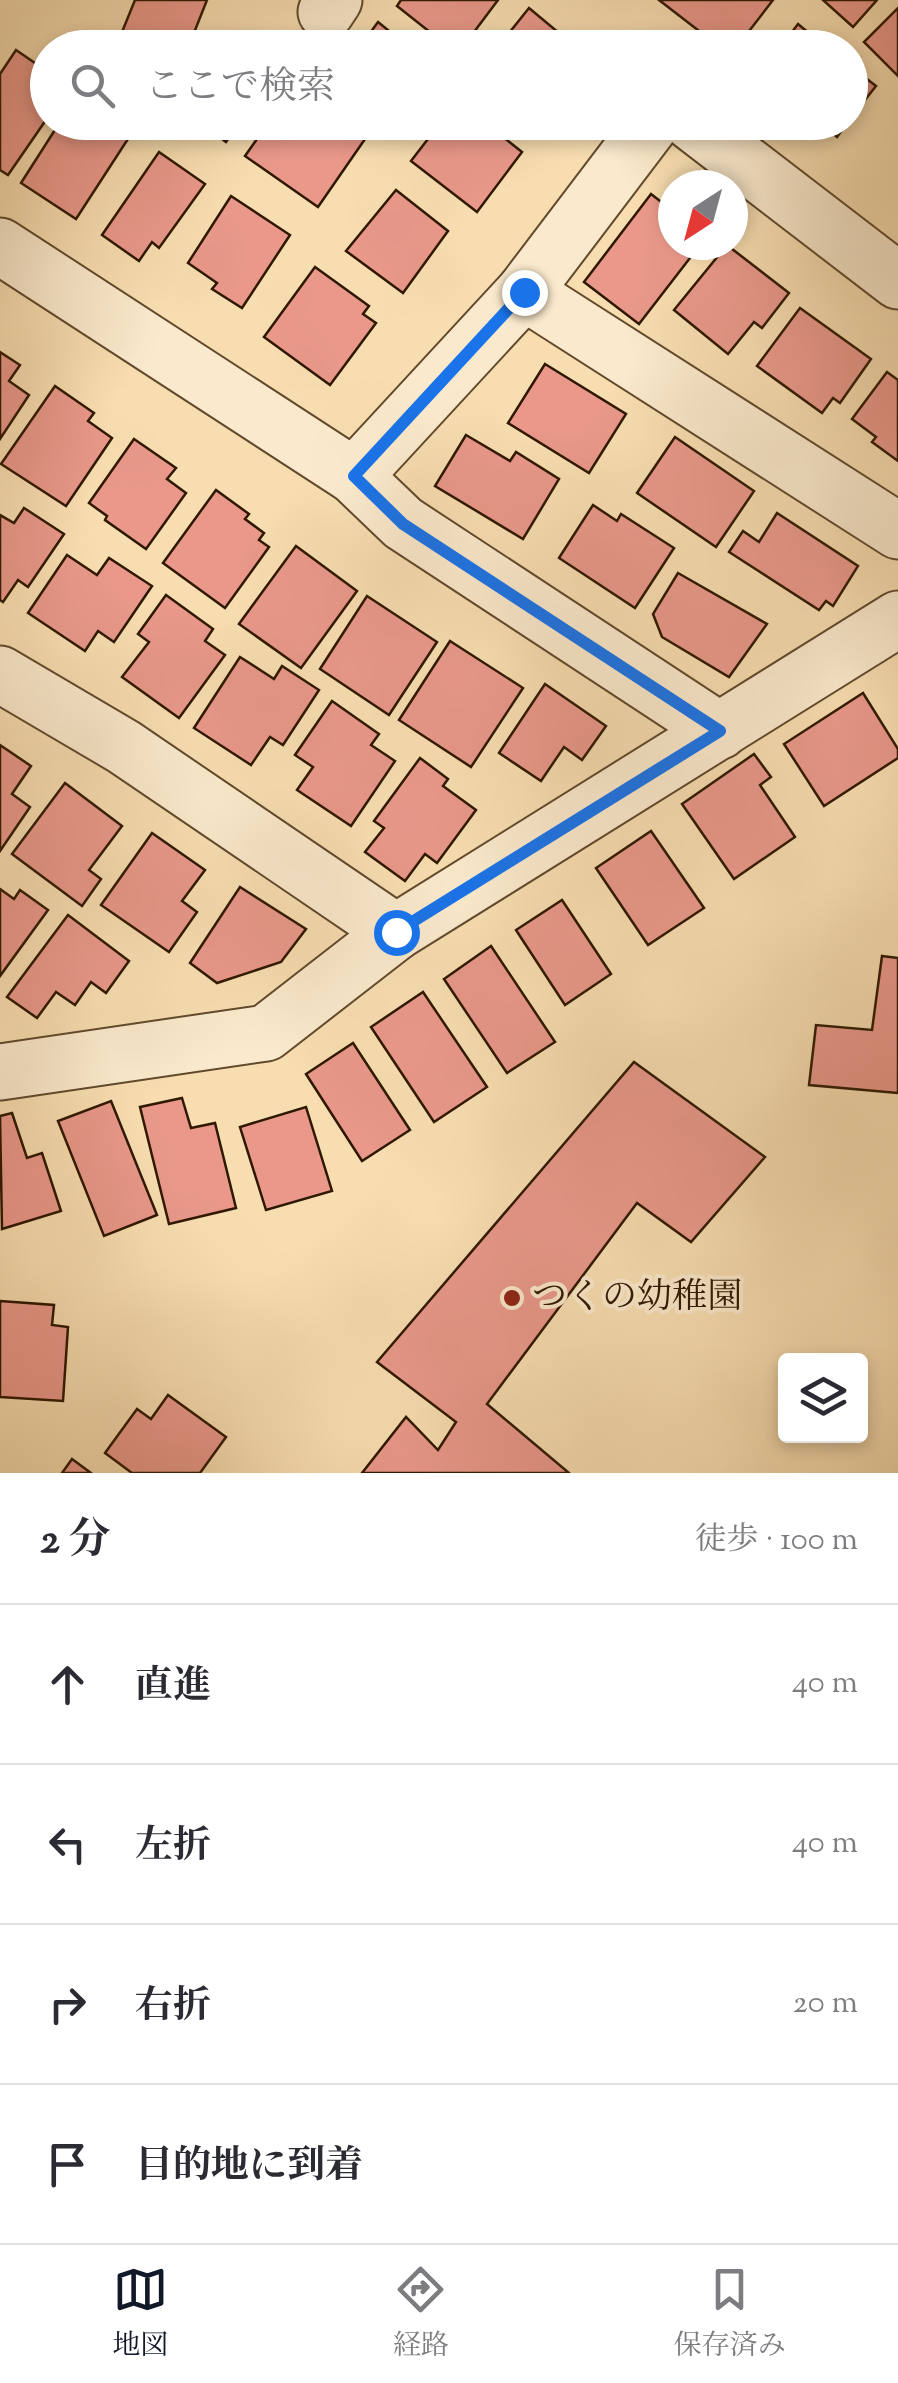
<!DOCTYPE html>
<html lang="ja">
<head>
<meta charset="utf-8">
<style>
  body { margin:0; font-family:"Sorts Mill Goudy","Noto Serif JP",serif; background:#f2f2f3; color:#2b2b33 }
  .controls { position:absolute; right:30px; bottom:30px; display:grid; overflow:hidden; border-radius:10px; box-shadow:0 5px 15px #0003 }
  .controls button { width:90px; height:90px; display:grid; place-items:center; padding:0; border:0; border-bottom:2px solid #e1e1e2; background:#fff; color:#2b2b33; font:50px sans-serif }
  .compass { position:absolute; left:658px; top:170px; width:90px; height:90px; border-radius:50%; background:#fff; box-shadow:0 5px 15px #0003; rotate:216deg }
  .stop { position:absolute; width:30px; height:30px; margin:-22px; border:8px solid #1a73e8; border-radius:50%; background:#fff }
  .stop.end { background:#1a73e8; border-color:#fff; box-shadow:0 2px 10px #0008 }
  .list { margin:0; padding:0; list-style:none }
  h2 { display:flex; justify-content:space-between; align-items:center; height:130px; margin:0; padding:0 40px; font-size:42px }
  h2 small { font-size:32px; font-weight:400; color:#7c7c81 }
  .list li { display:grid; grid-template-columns:65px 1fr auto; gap:30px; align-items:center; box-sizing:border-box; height:160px; padding:0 40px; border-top:2px solid #e1e1e2 }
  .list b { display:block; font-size:38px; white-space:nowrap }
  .list em { font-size:32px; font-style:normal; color:#7c7c81 }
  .icon { flex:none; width:55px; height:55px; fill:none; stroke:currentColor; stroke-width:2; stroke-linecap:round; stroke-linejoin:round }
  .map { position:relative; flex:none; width:898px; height:1473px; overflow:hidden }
  .search { position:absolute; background:#fff; box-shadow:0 5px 15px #0003; left:30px; right:30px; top:30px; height:110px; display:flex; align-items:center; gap:25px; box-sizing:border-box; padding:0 35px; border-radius:55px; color:#7c7c81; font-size:38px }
  .sheet { height:770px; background:#fff }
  nav { display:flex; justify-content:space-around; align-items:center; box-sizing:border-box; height:140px; border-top:2px solid #e1e1e2; background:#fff; font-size:28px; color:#7c7c81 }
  nav a { display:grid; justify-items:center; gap:5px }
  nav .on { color:#111827 }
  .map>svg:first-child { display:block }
  .building { fill:#e9988a; stroke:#2f1800; stroke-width:2.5 }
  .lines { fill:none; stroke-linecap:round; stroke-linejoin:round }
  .minor-casing { stroke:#61492c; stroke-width:59 }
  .minor { stroke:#fae9cc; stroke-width:55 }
  .route { stroke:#1a73e8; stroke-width:12 }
  .poi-dot { fill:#8f2418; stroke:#fae9cc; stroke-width:4 }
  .labels { text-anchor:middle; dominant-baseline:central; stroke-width:8; stroke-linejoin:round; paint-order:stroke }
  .poi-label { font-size:35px; fill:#2f1800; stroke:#fae9cc; text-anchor:start }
</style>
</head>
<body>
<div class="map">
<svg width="898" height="1473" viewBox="0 0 898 1473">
  <rect width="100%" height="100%" fill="#f7ddb0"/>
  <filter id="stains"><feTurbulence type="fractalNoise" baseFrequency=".002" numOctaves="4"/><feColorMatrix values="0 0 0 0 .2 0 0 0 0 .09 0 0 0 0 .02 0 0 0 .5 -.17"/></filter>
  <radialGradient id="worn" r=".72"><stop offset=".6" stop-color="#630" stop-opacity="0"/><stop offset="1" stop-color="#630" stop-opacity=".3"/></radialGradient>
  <g class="building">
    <path d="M135 0H207L188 48H161L122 32Z"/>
    <path d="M401 0H498L462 48H450L397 6Z"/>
    <path d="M659 0H773L736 48H721Z"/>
    <path d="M823 0H877L853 27Z"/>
    <path d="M529 8 577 48H497Z"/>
    <path d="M898 8V76L864 42Z"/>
    <path d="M378 22 410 48H359Z"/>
    <path d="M798 24 827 48H780Z"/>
    <path d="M16 50 48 72V117L8 175 0 170V74Z"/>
    <path d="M850 66 876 86 850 119Z"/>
    <path d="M60 122H133L137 125 76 219 21 183Z"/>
    <path d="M199 122H240L226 142Z"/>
    <path d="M269 122H342L365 139 318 207 245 156Z"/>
    <path d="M441 122H484L522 152 477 212 411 161Z"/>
    <path d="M819 122H848L837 137Z"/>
    <path d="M159 152 205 184 159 248 152 242 139 261 102 235Z"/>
    <path d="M396 190 448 231 403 293 346 251Z"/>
    <path d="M651 194 673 211V245H700L639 324 584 282Z"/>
    <path d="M231 196 290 235 242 308 212 289 217 283 188 263Z"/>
    <path d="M727 245 789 293 762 328 754 322 728 354 674 310Z"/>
    <path d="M315 267 369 306 363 314 376 323 330 385 264 337Z"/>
    <path d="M800 308 871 359 840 403 833 398 822 413 757 366Z"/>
    <path d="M0 352 20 365 9 381 29 395 0 439Z"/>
    <path d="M545 364 626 414 589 473 508 423Z"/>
    <path d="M887 372 898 380V461L872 442 876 437 852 419Z"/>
    <path d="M55 386 94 413 88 421 112 438 66 506 1 464Z"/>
    <path d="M466 435 510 461 516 452 559 479 523 539 435 486Z"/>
    <path d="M675 437 754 491 716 547 637 493Z"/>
    <path d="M134 439 176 468 167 479 186 493 146 549 105 520 107 516 89 503Z"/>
    <path d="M216 490 249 514 245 519 264 533 259 540 269 547 225 608 163 563Z"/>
    <path d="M593 505 617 521 621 514 674 548 635 608 559 558Z"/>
    <path d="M24 508 64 534 28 587 18 580 3 602 0 600V515L14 523Z"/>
    <path d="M777 513 858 566 833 606 826 601 819 610 729 552 743 531 759 542Z"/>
    <path d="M296 546 357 591 301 668 239 624Z"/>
    <path d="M67 555 97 575 109 558 152 586 114 642 98 631 85 651 28 613Z"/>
    <path d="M678 573 767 624 729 677 662 637 653 614Z"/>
    <path d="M166 595 213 629 205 641 225 655 179 718 122 677 149 642 138 634Z"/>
    <path d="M367 596 437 642 389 715 320 669Z"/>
    <path d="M450 641 523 688 471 767 399 720Z"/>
    <path d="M240 657 274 679 282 666 319 690 283 745 270 737 251 765 194 728Z"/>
    <path d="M545 684 606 726 582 760 564 747 541 781 499 753Z"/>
    <path d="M863 693 898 749V758L824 806 784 744Z"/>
    <path d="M332 701 379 734 371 745 395 761 351 826 297 790 313 767 295 755Z"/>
    <path d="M0 745 31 766 12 794 30 807 0 851Z"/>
    <path d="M754 754 771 777 760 785 795 837 734 879 682 804Z"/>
    <path d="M420 758 448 779 443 786 476 810 437 863 425 854 405 881 365 852 384 828 374 821Z"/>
    <path d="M65 783 122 826 89 870 101 879 82 906 12 854Z"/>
    <path d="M651 831 704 908 648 945 596 868Z"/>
    <path d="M152 833 205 870 182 901 197 912 169 952 101 905Z"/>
    <path d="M240 887 306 929 281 962 217 983 190 963Z"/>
    <path d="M0 889 14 899 20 890 48 910 0 976Z"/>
    <path d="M562 900 611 974 565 1005 516 930Z"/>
    <path d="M68 915 129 961 106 993 91 982 75 1005 56 992 37 1018 7 997Z"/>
    <path d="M491 946 555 1042 507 1073 444 979Z"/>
    <path d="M882 956 898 958V1093L809 1085 816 1025 872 1030Z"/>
    <path d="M423 992 487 1087 434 1122 371 1027Z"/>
    <path d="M353 1043 410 1130 362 1161 306 1074Z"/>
    <path d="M634 1062 765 1157 691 1242 637 1203 487 1404 569 1473H362L406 1417 438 1450 456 1422 377 1362Z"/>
    <path d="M182 1098 191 1128 215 1123 236 1208 169 1224 140 1107Z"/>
    <path d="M111 1101 157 1215 104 1236 58 1121Z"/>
    <path d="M306 1107 332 1191 266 1210 240 1127Z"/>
    <path d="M12 1113 27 1158 42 1153 61 1211 2 1229 0 1116Z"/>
    <path d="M0 1301 54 1305 52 1325 68 1327 63 1401 0 1397Z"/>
    <path d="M168 1395 226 1437 200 1473H132L105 1453 137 1409 151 1419Z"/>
    <path d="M72 1459 91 1473H62Z"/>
  </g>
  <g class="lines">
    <g class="minor-casing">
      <g id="minor">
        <path d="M326 12 334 0"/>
        <path d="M691 122 898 281"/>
        <path d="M0 246 354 476 524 292 653 122"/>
        <path d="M524 292 898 531"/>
        <path d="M354 476 403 523 720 731"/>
        <path d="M0 674 124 747 396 932"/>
        <path d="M0 1072 266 1033 396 932 898 619"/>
      </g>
    </g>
    <use href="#minor" class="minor"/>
  </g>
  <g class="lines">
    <path class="route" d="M396 932 720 731 403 524 354 476 524 292"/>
  </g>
  <circle class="poi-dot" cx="512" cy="1298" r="10"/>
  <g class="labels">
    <g class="poi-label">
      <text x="532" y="1298">つくの幼稚園</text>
    </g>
  </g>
  <rect width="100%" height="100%" filter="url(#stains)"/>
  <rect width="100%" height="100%" fill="url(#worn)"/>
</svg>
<div class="controls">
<button><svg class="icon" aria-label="layers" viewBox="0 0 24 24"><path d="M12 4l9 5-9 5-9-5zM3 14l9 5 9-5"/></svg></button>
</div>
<svg class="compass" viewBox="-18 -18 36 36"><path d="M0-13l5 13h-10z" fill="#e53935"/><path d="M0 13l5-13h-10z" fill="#7c7c81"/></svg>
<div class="stop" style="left:396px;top:932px"></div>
<div class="stop end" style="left:524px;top:292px"></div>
<div class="search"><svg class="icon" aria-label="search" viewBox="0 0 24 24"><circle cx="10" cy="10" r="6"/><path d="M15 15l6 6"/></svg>ここで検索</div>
</div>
<section class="sheet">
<h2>2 分<small>徒歩 · 100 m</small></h2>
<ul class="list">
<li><svg class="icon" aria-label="ahead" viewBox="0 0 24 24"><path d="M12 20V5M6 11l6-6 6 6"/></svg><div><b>直進</b></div><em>40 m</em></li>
<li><svg class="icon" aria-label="left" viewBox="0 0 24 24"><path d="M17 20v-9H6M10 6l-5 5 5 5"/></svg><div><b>左折</b></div><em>40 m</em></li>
<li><svg class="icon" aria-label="right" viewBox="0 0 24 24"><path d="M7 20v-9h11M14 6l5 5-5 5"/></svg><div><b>右折</b></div><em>20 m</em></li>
<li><svg class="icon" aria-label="arrive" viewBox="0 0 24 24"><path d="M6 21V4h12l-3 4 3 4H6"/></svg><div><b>目的地に到着</b></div></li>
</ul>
</section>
<nav>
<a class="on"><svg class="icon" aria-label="map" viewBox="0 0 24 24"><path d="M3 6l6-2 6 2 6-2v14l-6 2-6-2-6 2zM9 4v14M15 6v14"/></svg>地図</a>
<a><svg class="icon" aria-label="directions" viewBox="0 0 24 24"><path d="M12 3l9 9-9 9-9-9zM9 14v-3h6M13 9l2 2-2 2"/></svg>経路</a>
<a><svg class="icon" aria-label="saved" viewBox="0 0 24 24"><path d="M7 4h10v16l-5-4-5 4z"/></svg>保存済み</a>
</nav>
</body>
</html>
